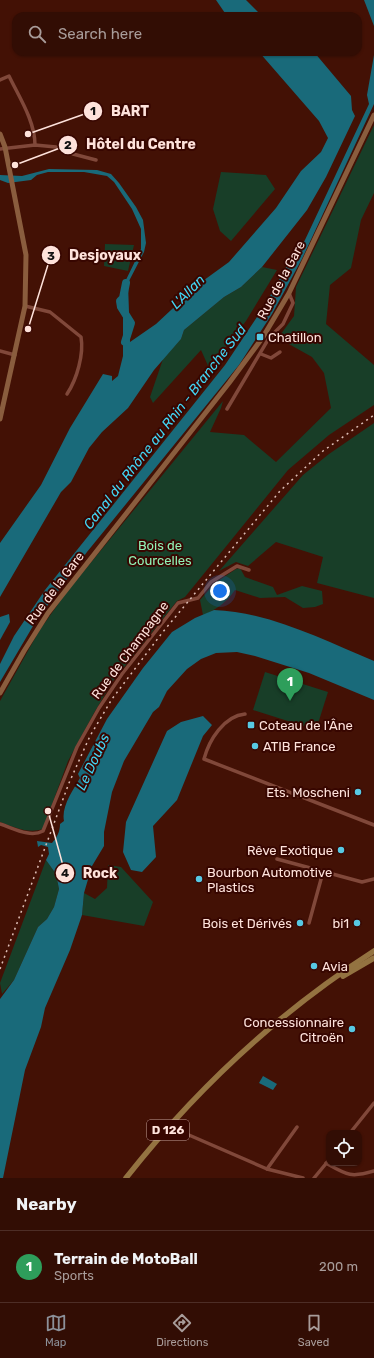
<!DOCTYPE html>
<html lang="en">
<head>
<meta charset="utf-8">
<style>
  body { margin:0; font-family:Rubik,sans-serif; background:#3a160e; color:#f1f3f6 }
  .controls { position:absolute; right:12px; bottom:12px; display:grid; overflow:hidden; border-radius:8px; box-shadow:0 1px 3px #0004 }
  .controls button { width:36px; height:36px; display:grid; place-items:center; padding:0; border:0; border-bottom:1px solid #4d2d26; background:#320d04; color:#f1f3f6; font:20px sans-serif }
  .you { position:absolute; left:220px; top:591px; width:14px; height:14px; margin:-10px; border:3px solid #fff; border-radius:50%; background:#1a73e8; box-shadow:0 0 0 6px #1a73e833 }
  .badge { display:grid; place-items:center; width:26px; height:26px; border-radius:50%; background:#8c9099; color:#fff; font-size:13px; font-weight:700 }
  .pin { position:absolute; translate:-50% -33px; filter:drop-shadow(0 1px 2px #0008) }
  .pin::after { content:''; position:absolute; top:21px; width:14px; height:12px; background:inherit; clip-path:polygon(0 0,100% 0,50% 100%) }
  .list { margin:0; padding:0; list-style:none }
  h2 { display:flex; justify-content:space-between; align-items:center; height:52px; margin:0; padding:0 16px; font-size:17px }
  h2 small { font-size:13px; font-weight:400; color:#a89c9a }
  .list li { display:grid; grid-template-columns:26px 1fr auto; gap:12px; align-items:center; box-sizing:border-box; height:72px; padding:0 16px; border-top:1px solid #4d2d26 }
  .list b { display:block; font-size:15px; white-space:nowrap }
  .list p { margin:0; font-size:13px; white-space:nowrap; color:#a89c9a }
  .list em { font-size:13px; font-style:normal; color:#a89c9a }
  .icon { flex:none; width:22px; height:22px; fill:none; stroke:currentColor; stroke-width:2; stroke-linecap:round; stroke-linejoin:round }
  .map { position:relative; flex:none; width:374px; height:1178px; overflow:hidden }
  .search { position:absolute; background:#320d04; box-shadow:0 1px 3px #0004; left:12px; right:12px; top:12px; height:44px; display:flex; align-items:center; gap:10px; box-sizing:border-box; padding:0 14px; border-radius:12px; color:#a89c9a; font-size:15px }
  .sheet { height:124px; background:#320d04 }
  nav { display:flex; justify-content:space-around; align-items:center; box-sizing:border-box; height:56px; border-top:1px solid #4d2d26; background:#320d04; font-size:11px; color:#a89c9a }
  nav a { display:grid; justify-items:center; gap:2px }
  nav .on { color:#8c9099 }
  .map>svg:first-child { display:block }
  .green { fill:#183e28 }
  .water { fill:#196a7a }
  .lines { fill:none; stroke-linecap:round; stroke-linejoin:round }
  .river { stroke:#196a7a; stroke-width:8 }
  .street { stroke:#80483a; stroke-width:3.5 }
  .secondary { stroke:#8a5d3e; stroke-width:5 }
  .primary { stroke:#947341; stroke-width:5.5 }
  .rail { stroke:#debeb6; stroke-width:1.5; stroke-dasharray:2 4; stroke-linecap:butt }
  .poi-dot { fill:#57c9e3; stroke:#370600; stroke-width:1.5 }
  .labels { text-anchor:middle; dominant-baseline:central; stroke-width:4; stroke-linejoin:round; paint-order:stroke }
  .shield { fill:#370600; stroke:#c2a099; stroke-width:1 }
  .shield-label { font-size:12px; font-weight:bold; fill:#fee2db }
  .street-label { font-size:13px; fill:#fee2db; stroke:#370600 }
  .poi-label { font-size:13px; fill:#fee2db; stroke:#370600; text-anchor:start }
  .park-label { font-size:13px; fill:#90f2b5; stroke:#370600 }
  .water-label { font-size:14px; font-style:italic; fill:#42d5f3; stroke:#370600 }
  .leader { fill:none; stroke:#fee2db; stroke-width:1.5 }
  .callout-dot { fill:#fee2db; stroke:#370600; stroke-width:1.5 }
  .mark-label { font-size:12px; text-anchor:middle; font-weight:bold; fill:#111 }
  .callout-label { font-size:14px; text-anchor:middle; font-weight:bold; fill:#fee2db; stroke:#370600; stroke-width:4; stroke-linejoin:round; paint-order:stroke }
</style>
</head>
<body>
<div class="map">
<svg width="374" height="1178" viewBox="0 0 374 1178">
  <rect width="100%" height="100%" fill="#431105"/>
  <g class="green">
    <path d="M374 125V193L361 220 351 268 330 285 326 324 374 365V405L329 435 288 470 185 597 177 601 113 681 94 713 68 761 43 829C28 834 14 827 0 822V701L39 631 66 593 223 401 221 408 210 432 244 435 276 462 331 408 324 373 312 357 278 338 294 316 296 287Z"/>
    <path d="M221 172 266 175 275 189 231 241 220 231 213 209Z"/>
    <path d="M105 244 134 245 128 271 104 266Z"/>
    <path d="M262 267 277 270 246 321 209 368 201 350 153 403 150 397 163 359 181 339 184 330 224 297 241 287Z"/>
    <path d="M374 423V598L317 583 323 557 276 542 248 566 236 562 219 571 303 475 329 454Z"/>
    <path d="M240 568 245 577 273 587 277 595 302 586 322 591 323 604 315 607 303 608 285 597 260 598 235 590C227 602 216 610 203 615L200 600 215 583 236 569Z"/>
    <path d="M265 672 328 692 316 730 253 710Z"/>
    <path d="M46 860 56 874 59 889 54 907 47 919 38 927 14 980 2 994 0 983Z"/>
    <path d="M108 865 121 867 153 902 144 926 82 915 84 893 95 899 107 888Z"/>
  </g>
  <g class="water">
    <path d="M216 0H246L262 16H227Z"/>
    <path d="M364 0H374V26Z"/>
    <path d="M259 52H314L351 96 352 110 355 116 326 177 307 210 262 267 241 287 224 297 184 330 181 339 154 370 128 408 102 432 89 448 71 482 61 492 0 597V543L41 485 70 428 103 374 112 376V381L118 376 123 356V286L141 249V229L132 209 114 182 107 176 84 172H48L37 175 31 180 8 183 0 180V175L22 176 49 169 97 170 111 174 119 183 136 207 143 220 146 243 144 252 128 283 130 342 156 324 200 283 229 262 276 208 301 171 321 152 328 138 319 121Z"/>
    <path d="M374 55V104L302 259 272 314 239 365 87 552 36 621 0 682V664L14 636 45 590 225 365 265 305 289 262 296 259 369 104 367 95Z"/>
    <path d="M214 610C270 612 323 640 374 661V700L309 673 255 656 237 652 216 653 201 659 187 669 167 691 159 707 153 712 124 761 112 792 104 832V846L92 866 84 893 82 915 70 950 45 1008 41 1027 25 1070 3 1178H0V999L14 980 38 927 47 919 54 907 59 889 56 874 46 860 49 854 48 847 41 845 38 847 37 841 52 843C57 837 60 832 60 824L64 821C61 807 73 790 80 778L78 774 107 719 143 668 172 632 195 618Z"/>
    <path d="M9 614 10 622 0 640V617Z"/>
    <path d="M203 716 212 725 203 736 177 800 153 826 156 857 142 872 131 870 123 852 126 822 167 731 181 722Z"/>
    <path d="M263 1076 277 1084 273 1090 259 1083Z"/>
  </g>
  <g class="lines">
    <path class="river" d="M125 342 131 323 121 307 120 301 123 298 126 283"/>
    <g class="street">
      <path d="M0 80 9 76C19 97 35 121 35 145"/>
      <path d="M0 149 35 145 56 147 73 154 96 160"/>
      <path d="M25 306 50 312 81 337C84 354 77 379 67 394"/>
      <path d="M0 351 15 355"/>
      <path d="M261 354 271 358 280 352"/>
      <path d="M227 409 269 338 283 324 293 303 289 293"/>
      <path d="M245 714C224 716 209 740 204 759L374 825"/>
      <path d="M0 824C13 828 30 838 43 831L77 747 99 708 122 674 178 603 198 598 211 582 237 566 249 570"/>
      <path d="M277 859 362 882 374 879"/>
      <path d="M309 923 323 872"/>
      <path d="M297 1127 267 1169 303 1178"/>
      <path d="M182 1132 267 1169"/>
      <path d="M350 1133 374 1103"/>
      <path d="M326 1163C347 1175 351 1178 374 1171"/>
      <path d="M314 1178 329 1160"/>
    </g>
    <g class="secondary">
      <path d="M0 134 5 147 26 255 25 306 0 419"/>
      <path d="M0 693 24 651 48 613 229 383 263 337 289 293 374 115"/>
    </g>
    <g class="primary">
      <path d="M343 976 374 958"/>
      <path d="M126 1178C196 1089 279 1012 374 951"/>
    </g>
    <path class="rail" d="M0 969 69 783 90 736 112 699 162 633 280 491 323 451 374 415"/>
  </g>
  <g class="poi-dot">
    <rect x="256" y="333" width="8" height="8" rx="2"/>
    <rect x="247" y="721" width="8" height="8" rx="2"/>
    <circle cx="255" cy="746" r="4"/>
    <circle cx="358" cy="792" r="4"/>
    <circle cx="341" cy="850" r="4"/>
    <circle cx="199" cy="879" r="4"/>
    <circle cx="300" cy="923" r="4"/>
    <circle cx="357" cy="923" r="4"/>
    <circle cx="314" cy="966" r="4"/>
    <circle cx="352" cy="1029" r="4"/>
  </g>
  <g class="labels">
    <rect class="shield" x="147" y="1120" width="42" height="20" rx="3"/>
    <g class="shield-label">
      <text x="168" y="1130">D 126</text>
    </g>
    <g class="street-label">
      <text transform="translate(281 280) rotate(-62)">Rue de la Gare</text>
      <text transform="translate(55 588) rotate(-53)">Rue de la Gare</text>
      <text transform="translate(130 650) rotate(-53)">Rue de Champagne</text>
    </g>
    <g class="poi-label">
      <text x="268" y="337">Chatillon</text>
      <text x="259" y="725">Coteau de l'Âne</text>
      <text x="263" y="746">ATIB France</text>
      <text x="350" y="792" text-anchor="end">Ets. Moscheni</text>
      <text x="333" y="850" text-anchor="end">Rêve Exotique</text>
      <text x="207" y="872">Bourbon Automotive<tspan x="207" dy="15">Plastics</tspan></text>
      <text x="292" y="923" text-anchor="end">Bois et Dérivés</text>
      <text x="349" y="923" text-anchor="end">bi1</text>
      <text x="322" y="966">Avia</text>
      <text x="344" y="1022" text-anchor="end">Concessionnaire<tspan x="344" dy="15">Citroën</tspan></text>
    </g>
    <g class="park-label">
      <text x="160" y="545">Bois de<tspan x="160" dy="15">Courcelles</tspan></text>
    </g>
    <g class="water-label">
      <text transform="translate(188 292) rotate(-45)">L'Allan</text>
      <text transform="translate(165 427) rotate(-52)">Canal du Rhône au Rhin - Branche Sud</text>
      <text transform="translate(93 762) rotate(-65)">Le Doubs</text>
    </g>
  </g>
  <path class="leader" d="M28 134L93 111M15 165L68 145M28 329L51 255M48 811L65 873"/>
  <g class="callout-dot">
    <circle cx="28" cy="134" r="4"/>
    <circle cx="15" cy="165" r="4"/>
    <circle cx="28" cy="329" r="4"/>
    <circle cx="48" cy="811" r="4"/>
    <circle cx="93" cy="111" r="10"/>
    <circle cx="68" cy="145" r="10"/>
    <circle cx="51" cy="255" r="10"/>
    <circle cx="65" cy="873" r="10"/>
  </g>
  <g class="mark-label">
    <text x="93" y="115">1</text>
    <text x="68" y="149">2</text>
    <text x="51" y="260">3</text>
    <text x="65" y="877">4</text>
  </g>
  <g class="callout-label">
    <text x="130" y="116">BART</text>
    <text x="141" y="149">Hôtel du Centre</text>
    <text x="105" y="260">Desjoyaux</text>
    <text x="100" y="878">Rock</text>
  </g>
</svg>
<div class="controls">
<button><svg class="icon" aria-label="locate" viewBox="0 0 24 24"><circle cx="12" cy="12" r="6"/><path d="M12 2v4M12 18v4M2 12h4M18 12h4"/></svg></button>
</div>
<div class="you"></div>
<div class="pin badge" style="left:290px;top:701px;background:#2e9e5b">1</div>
<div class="search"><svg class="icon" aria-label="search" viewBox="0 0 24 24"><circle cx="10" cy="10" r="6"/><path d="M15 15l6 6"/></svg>Search here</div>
</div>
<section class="sheet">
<h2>Nearby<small></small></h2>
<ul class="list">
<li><span class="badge" style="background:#2e9e5b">1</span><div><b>Terrain de MotoBall</b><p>Sports</p></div><em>200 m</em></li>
</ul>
</section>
<nav>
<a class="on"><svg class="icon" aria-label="map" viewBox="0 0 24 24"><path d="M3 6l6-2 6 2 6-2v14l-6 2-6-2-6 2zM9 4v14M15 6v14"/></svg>Map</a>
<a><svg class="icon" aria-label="directions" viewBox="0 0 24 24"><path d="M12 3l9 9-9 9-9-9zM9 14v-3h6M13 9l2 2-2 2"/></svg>Directions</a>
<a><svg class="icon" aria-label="saved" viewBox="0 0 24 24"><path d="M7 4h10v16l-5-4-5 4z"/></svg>Saved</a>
</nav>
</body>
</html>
